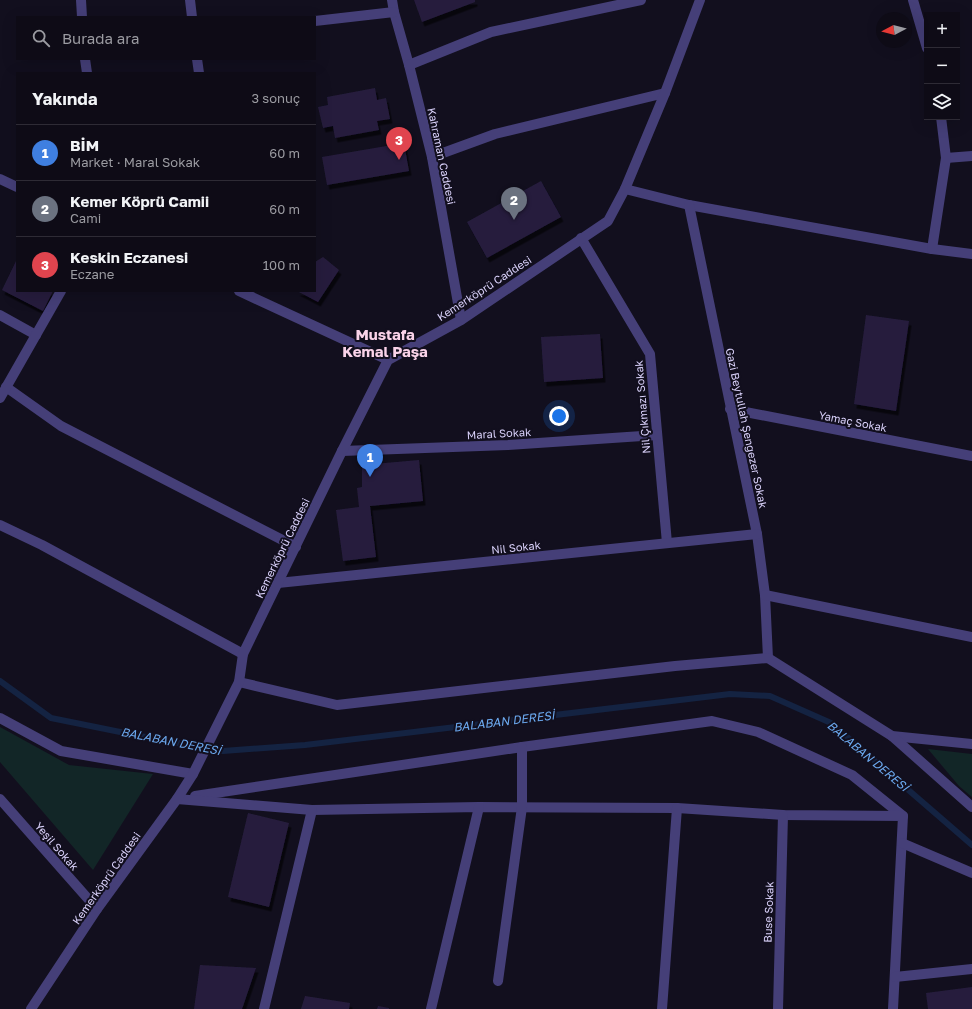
<!DOCTYPE html>
<html lang="tr">
<head>
<meta charset="utf-8">
<style>
  body { margin:0; font-family:"Golos Text",sans-serif; background:#17141f; color:#f1f3f6 }
  .controls { position:absolute; right:12px; top:12px; display:grid; overflow:hidden; border-radius:0px; box-shadow:0 4px 16px #0002 }
  .controls button { width:36px; height:36px; display:grid; place-items:center; padding:0; border:0; border-bottom:1px solid #2e2b35; background:#0e0b16; color:#f1f3f6; font:20px sans-serif }
  .compass { position:absolute; left:876px; top:12px; width:36px; height:36px; border-radius:50%; background:#0e0b16; box-shadow:0 4px 16px #0002; rotate:263deg }
  .you { position:absolute; left:559px; top:416px; width:14px; height:14px; margin:-10px; border:3px solid #fff; border-radius:50%; background:#1a73e8; box-shadow:0 0 0 6px #1a73e833 }
  .badge { display:grid; place-items:center; width:26px; height:26px; border-radius:50%; background:#db2777; color:#fff; font-size:13px; font-weight:700 }
  .pin { position:absolute; translate:-50% -33px; filter:drop-shadow(0 1px 2px #0008) }
  .pin::after { content:''; position:absolute; top:21px; width:14px; height:12px; background:inherit; clip-path:polygon(0 0,100% 0,50% 100%) }
  .list { margin:0; padding:0; list-style:none }
  h2 { display:flex; justify-content:space-between; align-items:center; height:52px; margin:0; padding:0 16px; font-size:17px }
  h2 small { font-size:13px; font-weight:400; color:#9b9ba1 }
  .list li { display:grid; grid-template-columns:26px 1fr auto; gap:12px; align-items:center; box-sizing:border-box; height:56px; padding:0 16px; border-top:1px solid #2e2b35 }
  .list b { display:block; font-size:15px; white-space:nowrap }
  .list p { margin:0; font-size:13px; white-space:nowrap; color:#9b9ba1 }
  .list em { font-size:13px; font-style:normal; color:#9b9ba1 }
  .icon { flex:none; width:22px; height:22px; fill:none; stroke:currentColor; stroke-width:2; stroke-linecap:round; stroke-linejoin:round }
  .map { position:relative; flex:none; width:972px; height:1009px; overflow:hidden }
  .search { position:absolute; background:#0e0b16; box-shadow:0 4px 16px #0002; left:16px; top:16px; width:300px; height:44px; display:flex; align-items:center; gap:10px; box-sizing:border-box; padding:0 14px; border-radius:0px; color:#9b9ba1; font-size:15px }
  .panel { position:absolute; background:#0e0b16; box-shadow:0 4px 16px #0002; left:16px; top:72px; width:300px; height:220px; border-radius:0px }
  .map>svg:first-child { display:block }
  .green { fill:#122627 }
  .lines { fill:none; stroke-linecap:round; stroke-linejoin:round }
  .stream { stroke:#142342; stroke-width:6 }
  .building { fill:#261d3d; filter:url(#shadow) }
  .minor { stroke:#453f78; stroke-width:10 }
  .labels { text-anchor:middle; dominant-baseline:central; stroke-width:4; stroke-linejoin:round; paint-order:stroke }
  .street-label { font-size:11px; fill:#d9d1fa; stroke:#120f1e }
  .water-label { font-size:12px; font-style:italic; fill:#6ba8ee; stroke:#120f1e }
  .district-label { font-size:15px; font-weight:bold; fill:#fad3e9; stroke:#120f1e }
</style>
</head>
<body>
<div class="map">
<svg width="972" height="1009" viewBox="0 0 972 1009">
  <defs>
    <filter id="shadow"><feDropShadow dx="2.5" dy="4.5" stdDeviation="0" flood-color="#0009"/></filter>
  </defs>
  <rect width="100%" height="100%" fill="#120f1e"/>
  <g class="green">
    <path d="M0 727 69 765 153 774 93 870 0 762Z"/>
    <path d="M928 749 972 754V797L959 786Z"/>
  </g>
  <g class="lines">
    <path class="stream" d="M0 681 51 718 140 736 223 751 305 745 730 694 770 696 831 723 972 845"/>
  </g>
  <g class="building">
    <path d="M414 0H475V2L422 22Z"/>
    <path d="M375 88 377 100 386 98 390 119 377 121 379 130 335 138 333 126 323 128 318 107 328 105 327 97Z"/>
    <path d="M404 143 409 171 327 185 322 157Z"/>
    <path d="M541 181 561 217 487 258 467 222Z"/>
    <path d="M323 257 339 270 318 302 297 291H315V262Z"/>
    <path d="M17 259V291H53L43 311 2 290Z"/>
    <path d="M866 315 909 321 896 411 854 404Z"/>
    <path d="M600 334 603 378 544 382 541 337Z"/>
    <path d="M419 460 423 501 370 506 376 557 343 561 336 510 359 507 357 488 362 487V465Z"/>
    <path d="M248 813 289 823 269 907 228 897Z"/>
    <path d="M200 965 256 968 242 1009H194Z"/>
    <path d="M972 987V1009H928L926 993Z"/>
    <path d="M305 996 350 1003 349 1009H301Z"/>
    <path d="M378 1006 389 1008V1009H377Z"/>
  </g>
  <g class="lines">
    <g class="minor">
      <path d="M81 0 82 17"/>
      <path d="M190 0 192 17"/>
      <path d="M392 0 394 12 409 65 432 157 461 320"/>
      <path d="M913 0 927 48"/>
      <path d="M315 21 394 12"/>
      <path d="M85 59 87 73"/>
      <path d="M197 59 199 73"/>
      <path d="M409 65 491 32 641 0"/>
      <path d="M432 157 495 134 665 93"/>
      <path d="M946 158 972 156"/>
      <path d="M0 179 17 187"/>
      <path d="M625 189 689 205 932 249 972 254"/>
      <path d="M689 205 757 534 765 595 768 658"/>
      <path d="M581 238 650 354 667 543"/>
      <path d="M932 249 946 158 941 117"/>
      <path d="M239 291 388 360"/>
      <path d="M0 315 36 335"/>
      <path d="M6 387 61 426 296 547"/>
      <path d="M0 398 61 291"/>
      <path d="M730 409 972 456"/>
      <path d="M342 451 508 445 657 435"/>
      <path d="M0 525 42 545 243 654"/>
      <path d="M278 583 757 534"/>
      <path d="M765 595 972 637"/>
      <path d="M239 682 337 705 675 666 768 658 892 736 972 744"/>
      <path d="M0 718 61 751 193 774"/>
      <path d="M892 736 972 807"/>
      <path d="M195 796 522 747 712 721 758 732 852 775 903 816"/>
      <path d="M0 799 97 909"/>
      <path d="M177 799 312 810 479 807 677 808 783 815 903 816 893 1009"/>
      <path d="M902 843 972 873"/>
      <path d="M895 977 972 969"/>
      <path d="M498 981 522 807V747"/>
      <path d="M31 1009 97 909 177 799 193 774 239 682 243 654 342 451 388 360 461 320 608 221 625 189 665 93 700 0"/>
      <path d="M264 1009 312 810"/>
      <path d="M431 1009 479 807"/>
      <path d="M662 1009 677 808"/>
      <path d="M778 1009 783 815"/>
    </g>
  </g>
  <g class="labels">
    <g class="street-label">
      <text transform="translate(442 156) rotate(78)">Kahraman Caddesi</text>
      <text transform="translate(484 288) rotate(-33)">Kemerköprü Caddesi</text>
      <text transform="translate(642 407) rotate(-95)">Nil Çıkmazı Sokak</text>
      <text transform="translate(853 421) rotate(11)">Yamaç Sokak</text>
      <text transform="translate(747 428) rotate(78)">Gazi Beytullah Şengezer Sokak</text>
      <text transform="translate(499 433) rotate(-3)">Maral Sokak</text>
      <text transform="translate(516 547) rotate(-6)">Nil Sokak</text>
      <text transform="translate(282 548) rotate(-64)">Kemerköprü Caddesi</text>
      <text transform="translate(57 846) rotate(49)">Yeşil Sokak</text>
      <text transform="translate(106 878) rotate(-55)">Kemerköprü Caddesi</text>
      <text transform="translate(768 912) rotate(-88)">Buse Sokak</text>
    </g>
    <g class="water-label">
      <text transform="translate(504 721) rotate(-7)">BALABAN DERESİ</text>
      <text transform="translate(171 741) rotate(11)">BALABAN DERESİ</text>
      <text transform="translate(868 756) rotate(40)">BALABAN DERESİ</text>
    </g>
    <g class="district-label">
      <text x="385" y="334">Mustafa<tspan x="385" dy="17">Kemal Paşa</tspan></text>
    </g>
  </g>
</svg>
<div class="controls">
<button>+</button>
<button>−</button>
<button><svg class="icon" aria-label="layers" viewBox="0 0 24 24"><path d="M12 4l9 5-9 5-9-5zM3 14l9 5 9-5"/></svg></button>
</div>
<svg class="compass" viewBox="-18 -18 36 36"><path d="M0-13l5 13h-10z" fill="#e53935"/><path d="M0 13l5-13h-10z" fill="#9b9ba1"/></svg>
<div class="you"></div>
<div class="pin badge" style="left:370px;top:477px;background:#3f7fe0">1</div>
<div class="pin badge" style="left:514px;top:220px;background:#6b7280">2</div>
<div class="pin badge" style="left:399px;top:160px;background:#e0444e">3</div>
<div class="search"><svg class="icon" aria-label="search" viewBox="0 0 24 24"><circle cx="10" cy="10" r="6"/><path d="M15 15l6 6"/></svg>Burada ara</div>
<section class="panel">
<h2>Yakında<small>3 sonuç</small></h2>
<ul class="list">
<li><span class="badge" style="background:#3f7fe0">1</span><div><b>BİM</b><p>Market · Maral Sokak</p></div><em>60 m</em></li>
<li><span class="badge" style="background:#6b7280">2</span><div><b>Kemer Köprü Camii</b><p>Cami</p></div><em>60 m</em></li>
<li><span class="badge" style="background:#e0444e">3</span><div><b>Keskin Eczanesi</b><p>Eczane</p></div><em>100 m</em></li>
</ul>
</section>
</div>
</body>
</html>
